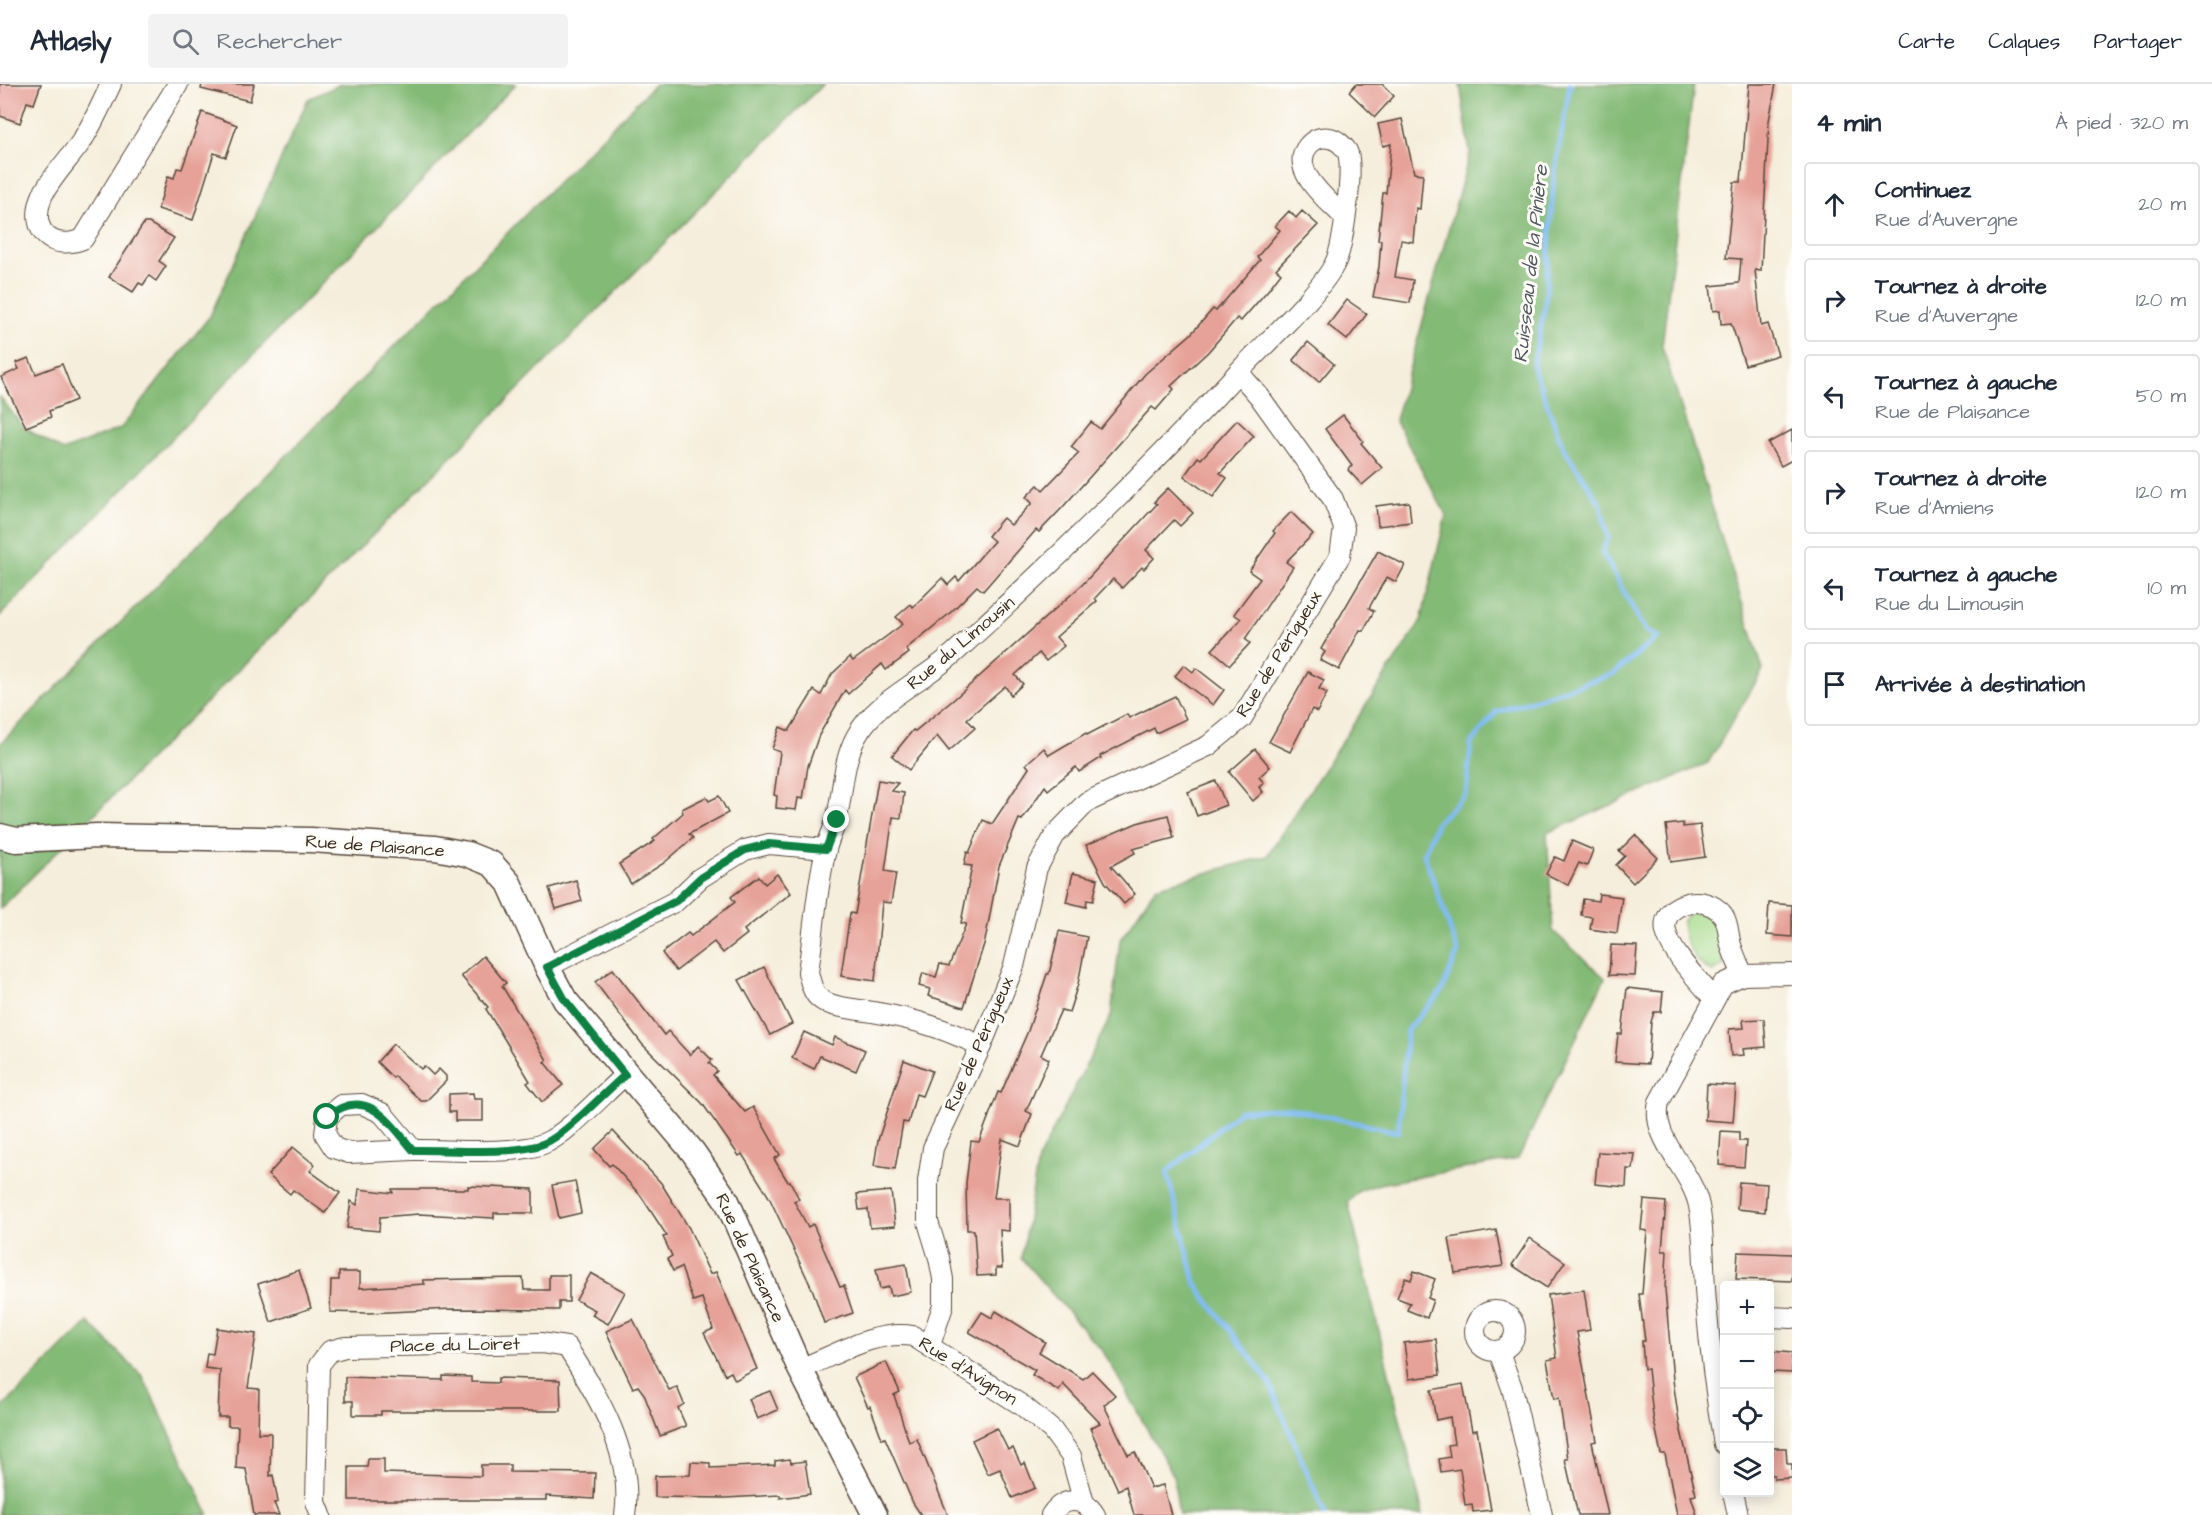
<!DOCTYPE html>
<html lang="fr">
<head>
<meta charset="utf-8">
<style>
  body { margin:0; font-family:"Architects Daughter",sans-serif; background:#f2f2f3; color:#1f2937 }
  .controls { position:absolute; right:18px; bottom:18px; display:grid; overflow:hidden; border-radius:6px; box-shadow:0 3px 15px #0003 }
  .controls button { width:54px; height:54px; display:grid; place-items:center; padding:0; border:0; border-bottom:2px solid #e0e1e3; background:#fff; color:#1f2937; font:30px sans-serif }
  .stop { position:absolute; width:18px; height:18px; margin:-14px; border:4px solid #0b8043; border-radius:50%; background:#fff }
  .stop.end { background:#0b8043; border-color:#fff; box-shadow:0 2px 6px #0008 }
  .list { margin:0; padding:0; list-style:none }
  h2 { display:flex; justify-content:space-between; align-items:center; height:78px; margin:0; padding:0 24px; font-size:26px }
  h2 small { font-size:20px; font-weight:400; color:#747a83 }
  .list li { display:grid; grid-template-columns:39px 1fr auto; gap:18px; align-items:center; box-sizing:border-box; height:84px; margin:0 12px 12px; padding:0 12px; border:2px solid #e0e1e3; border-radius:6px }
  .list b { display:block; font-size:22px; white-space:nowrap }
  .list p { margin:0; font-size:20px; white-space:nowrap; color:#747a83 }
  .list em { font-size:20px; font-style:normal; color:#747a83 }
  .icon { flex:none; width:33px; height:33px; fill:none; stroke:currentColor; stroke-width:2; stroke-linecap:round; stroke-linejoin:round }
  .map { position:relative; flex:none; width:1792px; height:1431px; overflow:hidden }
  header { display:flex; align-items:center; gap:36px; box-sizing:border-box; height:84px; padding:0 30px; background:#fff; border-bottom:2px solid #e0e1e3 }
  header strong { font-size:28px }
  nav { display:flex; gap:33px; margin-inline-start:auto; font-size:21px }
  .search { width:420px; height:54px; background:#f2f2f3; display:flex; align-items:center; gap:15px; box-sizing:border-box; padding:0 21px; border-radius:6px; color:#747a83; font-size:22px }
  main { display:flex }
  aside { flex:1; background:#fff }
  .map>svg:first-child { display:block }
  .green { fill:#a4da8a; stroke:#708254; stroke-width:1.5 }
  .forest { fill:#83ba76; stroke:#5f724a; stroke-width:1.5 }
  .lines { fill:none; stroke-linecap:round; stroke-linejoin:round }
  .stream { stroke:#81bcf3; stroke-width:5 }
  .building { fill:#e6a198 }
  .minor-casing { stroke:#57473a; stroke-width:22 }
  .tertiary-casing { stroke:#57473a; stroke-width:27 }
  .minor { stroke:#fff; stroke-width:20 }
  .tertiary { stroke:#fff; stroke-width:24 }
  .route { stroke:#0b8043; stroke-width:8 }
  .labels { text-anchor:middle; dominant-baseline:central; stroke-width:6; stroke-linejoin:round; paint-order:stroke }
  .street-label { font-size:18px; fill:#3b2a1e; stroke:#fdfcf7 }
  .water-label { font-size:20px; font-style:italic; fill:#50565e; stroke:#fdfcf7 }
</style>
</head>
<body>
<header>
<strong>Atlasly</strong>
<div class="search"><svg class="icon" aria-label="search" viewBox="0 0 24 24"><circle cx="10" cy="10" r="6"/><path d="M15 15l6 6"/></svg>Rechercher</div>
<nav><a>Carte</a><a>Calques</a><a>Partager</a></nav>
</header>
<main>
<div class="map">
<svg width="1792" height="1431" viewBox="0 0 1792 1431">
  <rect width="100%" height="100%" fill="#fdfcf7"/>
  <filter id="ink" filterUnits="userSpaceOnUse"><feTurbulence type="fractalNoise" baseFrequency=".0167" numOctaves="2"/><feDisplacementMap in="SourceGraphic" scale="12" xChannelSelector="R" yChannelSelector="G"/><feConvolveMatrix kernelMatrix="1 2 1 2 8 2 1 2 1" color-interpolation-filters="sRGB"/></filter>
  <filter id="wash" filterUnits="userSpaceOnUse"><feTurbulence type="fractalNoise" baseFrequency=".008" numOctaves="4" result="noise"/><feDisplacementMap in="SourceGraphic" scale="24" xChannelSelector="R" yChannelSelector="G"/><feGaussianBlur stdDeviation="1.35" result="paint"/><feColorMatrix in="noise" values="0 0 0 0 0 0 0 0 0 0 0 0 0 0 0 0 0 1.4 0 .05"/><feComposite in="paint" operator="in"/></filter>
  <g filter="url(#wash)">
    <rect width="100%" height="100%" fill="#f6eedc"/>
    <path class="green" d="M1703 828 1717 838 1724 881 1713 888C1696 882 1680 853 1683 836L1690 829Z"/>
    <g class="forest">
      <path d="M341 0H516L0 532V313L23 343 63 367 121 344 210 232 308 15Z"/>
      <path d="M655 0H823L0 825V660Z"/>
      <path d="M1460 0H1694L1662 262 1763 586 1708 679 1547 749 1553 847 1605 894 1518 1075 1379 1100 1359 1107 1348 1118 1423 1431H1179L1173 1391 1104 1269 1021 1174 1038 1076 1111 932 1120 856 1156 803 1267 772 1421 537 1446 431 1395 336 1470 69Z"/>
      <path d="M88 1238 143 1293 209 1431H0V1326Z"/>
    </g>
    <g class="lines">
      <path class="stream" d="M1325 1431 1269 1298 1196 1201 1167 1088 1240 1027 1288 1024 1398 1048 1407 946 1442 907 1458 868 1424 770 1436 739 1466 710 1471 660 1496 628 1613 590 1658 553 1645 546 1602 468 1608 455 1600 419 1563 363 1533 282 1545 222 1554 92 1570 0"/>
    </g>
    <g id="blocks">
      <g class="building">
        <path d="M0 0H41L34 20 27 18 20 39 0 32Z"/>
        <path d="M202 0H254L250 17 201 5Z"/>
        <path d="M1356 0H1382L1394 12 1375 33 1349 8Z"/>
        <path d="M1749 0H1776L1769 37 1761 187 1755 186 1761 242 1768 240 1778 271 1745 281 1731 239 1721 240 1720 226 1713 227 1710 202 1739 199 1741 175 1726 174 1734 98H1741Z"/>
        <path d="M202 28 237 41 226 73 214 69 193 136 158 125 168 92 174 94 177 84 182 85Z"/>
        <path d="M1402 35 1414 89 1423 90 1420 125 1416 124 1413 158 1401 156 1395 193 1413 196 1410 219 1373 213 1379 183 1381 156H1378L1383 109H1386L1391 60 1383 62 1378 40Z"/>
        <path d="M1289 127 1296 134 1302 127 1318 141 1276 185 1281 189 1268 206 1241 237 1237 234 1208 268 1171 302 1174 305 1156 326 1152 323 1062 424 1039 448 1036 446 983 507 977 502 949 530 906 565 909 569 886 586 882 580 848 610 845 606 819 651 808 682 803 715 798 714 796 726 776 724 777 712 774 711 780 668 772 665 780 643 789 647 814 606 821 611 832 590 850 573 853 577 903 540 896 533 911 520 913 523 942 494 948 501 956 493 959 497 994 457 988 452 1003 434 1011 441 1032 419 1026 413 1038 401 1043 406 1079 369 1071 363 1091 338 1100 345 1145 290 1190 251 1213 225 1216 227 1260 176 1257 173 1280 146 1275 142Z"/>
        <path d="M144 139H149L174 154 159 177 166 182 156 197 149 192 143 201 139 199 133 208 109 193Z"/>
        <path d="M1347 216 1367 230 1347 256 1328 241Z"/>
        <path d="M1308 258 1334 280 1319 298 1293 276Z"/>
        <path d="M29 274 36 290 62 280 76 316 49 327 51 333 26 343 1 293 19 285 16 279Z"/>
        <path d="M1343 331 1363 357 1361 359 1382 384 1362 401 1348 386 1352 382 1325 345Z"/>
        <path d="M1237 336 1254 352 1220 389 1227 394 1213 413 1184 392 1198 373 1201 375Z"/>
        <path d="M1792 346V376L1781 382 1768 359Z"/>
        <path d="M1168 404 1193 429 1180 442 1174 436 1146 466 1154 474 1144 485 1142 483 1122 504 1113 495 1095 514 1097 517 1056 553 1064 562 1046 577 1039 569 1015 591 1023 600 1011 611 1005 602 967 635 975 644 949 667 937 652 909 686 892 672 913 646 915 647 952 617 1083 500 1157 420 1154 418Z"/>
        <path d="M1409 418 1411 438 1378 442 1376 422Z"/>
        <path d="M1291 428 1313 450 1286 478 1293 483 1245 555 1250 559 1230 581 1212 566 1241 535 1234 530 1260 495 1249 487 1275 449 1273 447Z"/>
        <path d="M1378 467 1405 481 1396 498 1387 493 1382 501 1369 524 1374 527 1363 547 1360 546 1339 586 1320 576 1325 568 1321 565Z"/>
        <path d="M1184 581 1193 588 1196 584 1224 606 1213 621 1175 592Z"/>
        <path d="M1308 588 1324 596 1319 605 1327 609 1317 628 1312 625 1290 668 1269 658Z"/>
        <path d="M1175 612 1186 635 1156 649 1154 644 1100 672 1101 674 1079 688 1076 683 1048 706 1045 702 1022 736 1019 735 999 782 985 857 964 923 928 912 930 905 919 902 923 889 936 893 940 880 949 882 966 840 961 839 972 782 964 781 967 768 969 769 983 736 992 740 1029 684 1026 680 1044 664 1049 671 1086 649 1087 651 1127 630 1129 634Z"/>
        <path d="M1255 665 1270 683 1259 693 1264 699 1259 703 1263 708 1253 717 1229 688Z"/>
        <path d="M878 696 898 699 891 707 904 709 901 734 893 733 885 787 896 789 891 819 882 818 875 897 841 892 850 829 855 830Z"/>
        <path d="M1216 697 1226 721 1197 732 1188 708Z"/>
        <path d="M719 712 728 729 689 750 693 754 664 779 631 800 619 780 655 757 653 755 683 729 682 725 706 713 709 717Z"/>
        <path d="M1168 731 1174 754 1133 765 1135 769 1111 782 1135 810 1124 820 1105 798 1086 761 1137 739Z"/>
        <path d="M1683 739V743L1700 741 1705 773 1671 778 1666 741Z"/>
        <path d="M1635 751 1658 774 1633 799 1616 781 1625 772 1619 767Z"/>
        <path d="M1572 757 1593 766 1587 782 1579 779 1568 801 1546 790 1555 773 1564 777Z"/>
        <path d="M1073 789 1098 795 1093 817 1087 816 1086 823 1066 818Z"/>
        <path d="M777 790 791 809 744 846 747 850 723 869 714 858 676 887 662 869 688 849 691 852 735 818 731 813 759 792 765 800Z"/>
        <path d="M576 796 582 817 556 825 549 804Z"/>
        <path d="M1599 810 1622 813 1617 849 1590 845 1592 833 1581 831 1583 815 1598 817Z"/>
        <path d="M1769 819 1792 821V853L1767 851Z"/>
        <path d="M1059 847 1087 853 1078 900 1069 928 1061 926 1041 971 1049 975 1026 1027 1032 1030 1020 1062 1002 1055 994 1114H1009V1147L1000 1146 1002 1184H996V1191L977 1192 974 1146H967L966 1099 971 1057 979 1058 998 1008 1001 1009 1028 947 1047 890H1049Z"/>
        <path d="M1611 861 1637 862 1635 892 1609 891Z"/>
        <path d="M483 872 506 899 502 902 547 976 544 978 563 1001 542 1018 527 999 530 997 486 925 488 923 461 892Z"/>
        <path d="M764 883 792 940 770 951 739 896Z"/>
        <path d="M613 885 664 951 668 947 690 971 698 962 712 976 709 979 717 987 713 991 745 1028 753 1023 780 1071 774 1075 788 1098 790 1097 799 1115 794 1117 808 1143 813 1140 840 1203 844 1202 853 1229 824 1239 813 1207 769 1113 742 1070 739 1072 702 1019 642 960 595 898Z"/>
        <path d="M1627 904 1663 908 1661 928H1654L1651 938 1648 980 1615 978 1618 950H1622Z"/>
        <path d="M1764 935 1766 963 1743 965 1744 971 1731 972 1729 945 1744 944 1743 936Z"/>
        <path d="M804 948 832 961 835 953 865 966 856 987 820 972 814 985 792 974Z"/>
        <path d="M393 960 421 985 424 982 433 991 439 985 446 992V997L426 1017H421L395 992 393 994 377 978Z"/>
        <path d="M904 976 932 987 922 1012 916 1010 908 1039 903 1038 895 1085 874 1082 878 1056Z"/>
        <path d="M1707 1000 1736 1002 1733 1038 1705 1036Z"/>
        <path d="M473 1009 474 1015H483V1037H455V1028H449V1010Z"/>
        <path d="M613 1047 661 1099 689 1144 710 1190 716 1188 757 1285 735 1296 731 1288 725 1291 704 1249 713 1245 702 1214 693 1217 681 1183 673 1187 667 1175 672 1172 663 1153 667 1152 641 1112 612 1080 609 1082 594 1065Z"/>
        <path d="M1721 1047 1739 1048V1057H1746L1744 1083 1719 1081Z"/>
        <path d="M293 1063 315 1081 310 1087 340 1109 325 1129 293 1106 290 1110 268 1091Z"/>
        <path d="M1598 1068 1635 1070 1633 1085H1627L1626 1103 1595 1100Z"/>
        <path d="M575 1097 581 1129 559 1134 552 1101Z"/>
        <path d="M1739 1098 1767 1100 1765 1128 1737 1125Z"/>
        <path d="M468 1102 533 1105V1129H494V1134L419 1130 380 1133 379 1147 347 1144 351 1117 357 1121 359 1105 393 1109 392 1105H468Z"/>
        <path d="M891 1107 895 1142 870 1144 868 1125 859 1126 857 1110Z"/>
        <path d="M1644 1116 1666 1118 1662 1167H1667L1665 1205 1673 1296 1679 1338 1696 1411 1691 1412 1697 1431H1677L1665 1370H1661L1653 1332 1648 1285H1644L1642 1257H1645L1639 1210H1642L1647 1147 1641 1146Z"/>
        <path d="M1496 1146 1503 1182 1455 1189 1449 1154Z"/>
        <path d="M1530 1154 1565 1178 1547 1204 1512 1181Z"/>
        <path d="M1738 1168 1792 1170V1197L1736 1195Z"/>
        <path d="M906 1180 911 1208 891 1212 889 1203 880 1205 876 1185Z"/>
        <path d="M299 1186 311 1224 271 1238 258 1200Z"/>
        <path d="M1414 1187 1435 1195 1428 1214 1433 1216 1427 1234 1407 1226 1410 1219 1397 1214 1405 1194 1411 1196Z"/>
        <path d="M339 1188H360V1204L425 1200 423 1196 523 1194 524 1206H549V1191H569V1218H559V1226L452 1225 368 1229 330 1228 331 1196H339Z"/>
        <path d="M591 1189 625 1208 608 1240 592 1231 595 1226 576 1216Z"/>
        <path d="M1584 1206 1590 1246 1577 1248 1597 1357 1592 1358 1608 1431H1578L1565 1375H1568L1559 1314 1554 1315 1547 1276 1557 1274 1548 1211Z"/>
        <path d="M996 1227 1045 1258 1039 1268 1083 1295 1092 1287 1115 1311 1104 1321 1128 1371 1135 1368 1151 1404 1163 1401 1171 1431H1134L1126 1402 1118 1406 1090 1344 1100 1339 1063 1300 1059 1307 1032 1291 1035 1286 969 1248 982 1228 992 1234Z"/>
        <path d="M633 1235 669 1306 677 1303 684 1320 678 1324 686 1342 660 1352 644 1310 638 1302 633 1304 606 1247Z"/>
        <path d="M217 1244 256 1250 248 1304 259 1305 258 1349H271L270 1392 273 1391 278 1418 274 1419 279 1431H254L246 1385 236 1384 238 1342H228V1333H218L220 1286 205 1284 207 1269 213 1270Z"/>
        <path d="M1436 1255 1440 1291 1409 1295 1404 1259Z"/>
        <path d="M1770 1267 1792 1269V1289L1770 1288Z"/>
        <path d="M886 1278 900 1308 894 1311 909 1358 917 1355 948 1431H921L913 1419 885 1354 882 1355 870 1322 868 1323 854 1293Z"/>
        <path d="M443 1292 471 1293V1298L498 1299V1294L560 1296 561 1327H381V1331H353V1317H345V1293L443 1296Z"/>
        <path d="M1463 1300 1472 1347 1477 1346 1491 1426 1473 1428 1472 1420 1465 1421 1460 1385 1441 1388 1439 1375 1450 1373 1448 1361 1454 1360 1450 1333 1436 1336 1431 1306Z"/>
        <path d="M770 1307 778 1326 757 1335 749 1315Z"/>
        <path d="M997 1344 1008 1366 1013 1364 1021 1381 1025 1379 1035 1404 1012 1414 1000 1385 988 1390 972 1356Z"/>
        <path d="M1770 1364H1786L1787 1380H1792V1394L1774 1395V1391H1770Z"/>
        <path d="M368 1375H384V1389L481 1392V1381H510V1388L595 1389 594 1415 546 1412V1416H349V1383H367Z"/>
        <path d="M790 1375 791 1379 805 1377 810 1410 780 1414V1411L725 1414 655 1413V1392L690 1391 691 1378 710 1379V1384L775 1381V1377Z"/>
      </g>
    </g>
  </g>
  <g filter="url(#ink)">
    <use href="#blocks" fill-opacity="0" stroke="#57473a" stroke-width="1.5"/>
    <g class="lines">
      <g class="minor-casing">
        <g id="minor">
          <path d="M111 0C102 19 93 40 81 58 70 74 47 98 41 115 30 148 52 167 83 155L178 0"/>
          <path d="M547 883 676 817 700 794 745 766 769 760 826 765"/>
          <path d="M1713 914C1698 895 1675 874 1667 851 1656 820 1704 806 1723 831 1729 840 1728 851 1731 861 1734 872 1739 881 1743 891"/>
          <path d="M981 962C935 940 903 932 853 925 842 923 827 922 818 913 812 907 810 896 808 888 814 848 816 805 826 766 828 755 835 744 837 733 843 707 843 677 856 653 875 617 923 597 953 570 1054 479 1152 382 1244 282 1268 257 1324 205 1336 177 1343 160 1355 82 1347 67 1343 61 1336 55 1329 54 1321 52 1313 56 1308 62 1288 86 1329 117 1344 133"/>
          <path d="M413 1066 349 1069 334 1064 325 1050 327 1033 341 1021 362 1020 382 1029 413 1066C447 1065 515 1072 545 1059 567 1050 605 1008 625 991"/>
          <circle cx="1495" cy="1247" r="20"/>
          <path d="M1770 1233 1792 1234"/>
          <path d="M930 1261 943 1222V1195L939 1174 928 1138V1097L933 1064 981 962 1014 882 1037 784 1055 751 1087 718 1208 662 1242 634 1340 472 1344 444 1333 415 1259 312 1239 289"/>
          <path d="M1499 1268 1512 1304 1542 1431"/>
          <path d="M800 1285C834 1272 876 1245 913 1252L1023 1322 1052 1346 1071 1372 1084 1419"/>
          <path d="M1724 1360C1716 1314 1710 1266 1706 1218 1703 1187 1705 1153 1699 1122 1692 1086 1650 1055 1659 1018L1723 900 1743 891 1792 890"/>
          <path d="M1733 1408 1738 1431"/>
          <path d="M321 1431 316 1418 319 1281 330 1267 345 1263 542 1259 567 1263C598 1312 634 1370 625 1431"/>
          <path d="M1051 1431C1063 1413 1083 1412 1095 1431"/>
        </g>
      </g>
      <g class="tertiary-casing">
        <path id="tertiary" d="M0 752 16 756 97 752 311 756 435 764 467 770 492 780 509 799 547 883 565 916 693 1068 727 1117 800 1285 875 1431"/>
      </g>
      <use href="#minor" class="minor"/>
      <use href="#tertiary" class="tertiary"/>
    </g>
  </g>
  <g class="lines" filter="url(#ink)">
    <path class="route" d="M327 1033C366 1001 389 1037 413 1066 447 1065 515 1072 545 1059 566 1050 605 1008 625 991L565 916 547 883 676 817 700 794 745 766 769 760 826 765 837 736"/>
  </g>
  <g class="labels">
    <g class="street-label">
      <text transform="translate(961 559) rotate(-40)">Rue du Limousin</text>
      <text transform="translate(1279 570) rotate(-58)">Rue de Périgueux</text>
      <text transform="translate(375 762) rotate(4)">Rue de Plaisance</text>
      <text transform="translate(979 960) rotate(-66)">Rue de Périgueux</text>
      <text transform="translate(750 1174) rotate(65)">Rue de Plaisance</text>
      <text transform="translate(455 1261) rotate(-1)">Place du Loiret</text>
      <text transform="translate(968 1287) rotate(32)">Rue d'Avignon</text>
    </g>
    <g class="water-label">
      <text transform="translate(1531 180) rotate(-84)">Ruisseau de la Pinière</text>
    </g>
  </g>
</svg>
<div class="controls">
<button>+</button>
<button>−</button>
<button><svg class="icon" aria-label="locate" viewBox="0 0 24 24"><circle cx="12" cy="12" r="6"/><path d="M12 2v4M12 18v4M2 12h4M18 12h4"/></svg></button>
<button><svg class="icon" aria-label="layers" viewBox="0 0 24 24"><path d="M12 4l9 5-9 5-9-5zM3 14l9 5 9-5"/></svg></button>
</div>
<div class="stop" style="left:327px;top:1033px"></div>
<div class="stop end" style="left:837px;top:736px"></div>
</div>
<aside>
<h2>4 min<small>À pied · 320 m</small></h2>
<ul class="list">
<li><svg class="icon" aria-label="ahead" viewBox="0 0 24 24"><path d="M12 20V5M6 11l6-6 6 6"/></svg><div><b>Continuez</b><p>Rue d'Auvergne</p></div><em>20 m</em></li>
<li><svg class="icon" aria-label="right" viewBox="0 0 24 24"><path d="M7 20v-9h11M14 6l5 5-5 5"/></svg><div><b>Tournez à droite</b><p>Rue d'Auvergne</p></div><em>120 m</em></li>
<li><svg class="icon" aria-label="left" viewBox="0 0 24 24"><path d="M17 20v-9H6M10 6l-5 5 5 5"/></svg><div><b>Tournez à gauche</b><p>Rue de Plaisance</p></div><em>50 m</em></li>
<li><svg class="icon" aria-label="right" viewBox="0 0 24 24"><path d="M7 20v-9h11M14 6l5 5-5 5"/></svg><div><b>Tournez à droite</b><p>Rue d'Amiens</p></div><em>120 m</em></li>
<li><svg class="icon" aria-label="left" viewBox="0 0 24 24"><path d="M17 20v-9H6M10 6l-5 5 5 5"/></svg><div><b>Tournez à gauche</b><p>Rue du Limousin</p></div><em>10 m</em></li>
<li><svg class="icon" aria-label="arrive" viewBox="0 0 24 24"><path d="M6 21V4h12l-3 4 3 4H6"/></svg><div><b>Arrivée à destination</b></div></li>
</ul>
</aside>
</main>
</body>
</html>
